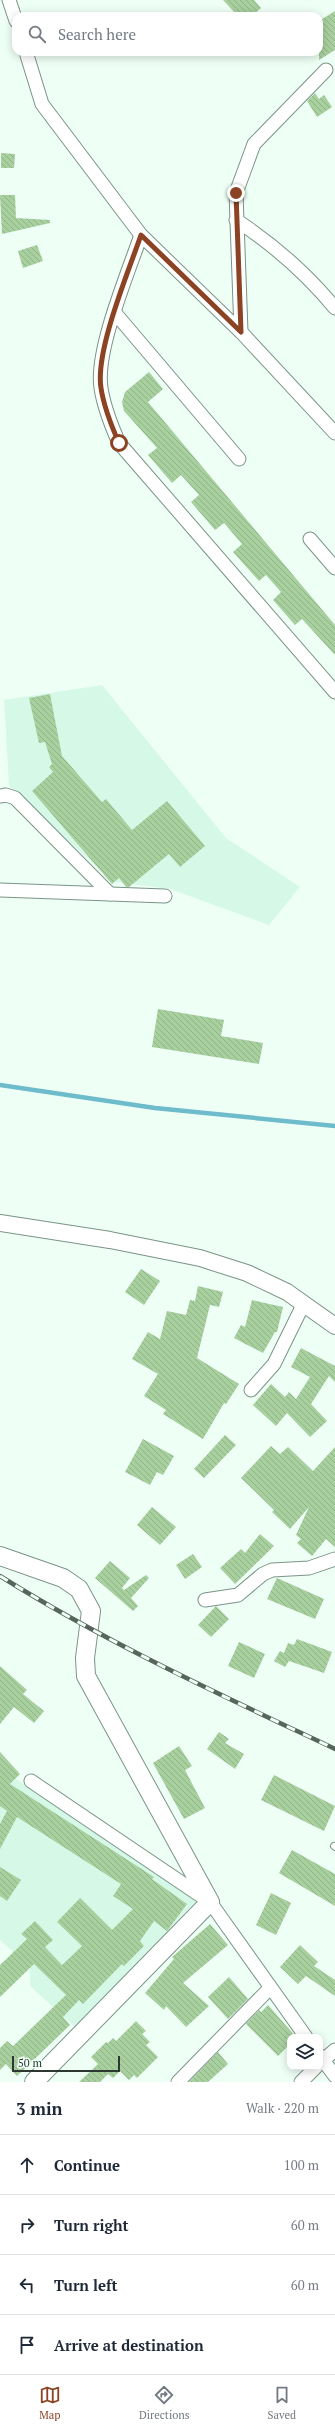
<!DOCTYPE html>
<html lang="en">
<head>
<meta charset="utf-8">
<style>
  body { margin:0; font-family:"PT Serif",serif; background:#f2f2f3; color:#1f2937 }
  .controls { position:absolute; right:12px; bottom:12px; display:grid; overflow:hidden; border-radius:8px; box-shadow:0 2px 10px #0003 }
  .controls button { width:36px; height:36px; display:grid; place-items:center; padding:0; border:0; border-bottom:1px solid #e0e1e3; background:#fff; color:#1f2937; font:20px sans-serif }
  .scale { position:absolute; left:12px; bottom:10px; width:108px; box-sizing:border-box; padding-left:4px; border:2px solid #2d3832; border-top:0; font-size:11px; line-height:14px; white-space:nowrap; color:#2d3832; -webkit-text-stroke:3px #eefff6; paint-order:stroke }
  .stop { position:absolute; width:12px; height:12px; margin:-9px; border:3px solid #8b4323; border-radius:50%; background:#fff }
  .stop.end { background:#8b4323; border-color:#fff; box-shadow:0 1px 4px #0008 }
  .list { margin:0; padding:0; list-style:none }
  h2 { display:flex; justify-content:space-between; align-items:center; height:52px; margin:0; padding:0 16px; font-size:17px }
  h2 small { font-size:13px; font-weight:400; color:#747a83 }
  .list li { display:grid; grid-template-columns:26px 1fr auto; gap:12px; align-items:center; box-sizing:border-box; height:60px; padding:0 16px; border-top:1px solid #e0e1e3 }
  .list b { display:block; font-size:15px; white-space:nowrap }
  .list em { font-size:13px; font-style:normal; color:#747a83 }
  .icon { flex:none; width:22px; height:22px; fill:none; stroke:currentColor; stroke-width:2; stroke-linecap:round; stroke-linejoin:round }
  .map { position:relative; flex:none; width:335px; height:2082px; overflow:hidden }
  .search { position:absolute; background:#fff; box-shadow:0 2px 10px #0003; left:12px; right:12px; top:12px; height:44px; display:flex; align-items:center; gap:10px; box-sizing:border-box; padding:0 14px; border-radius:12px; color:#747a83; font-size:15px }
  .sheet { height:292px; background:#fff }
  nav { display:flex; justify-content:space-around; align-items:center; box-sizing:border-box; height:56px; border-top:1px solid #e0e1e3; background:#fff; font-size:11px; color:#747a83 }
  nav a { display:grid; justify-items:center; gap:2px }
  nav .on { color:#8b4323 }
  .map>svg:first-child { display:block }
  .built { fill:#d6f9e7 }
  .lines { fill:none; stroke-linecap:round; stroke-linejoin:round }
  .stream { stroke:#6ebccb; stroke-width:4.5 }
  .building { fill:url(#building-back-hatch) }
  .service-casing { stroke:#7b9487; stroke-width:8 }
  .minor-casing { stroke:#7b9487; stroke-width:15 }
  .tertiary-casing { stroke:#7b9487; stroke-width:18 }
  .secondary-casing { stroke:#7b9487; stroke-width:20 }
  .service { stroke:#fff; stroke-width:6 }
  .minor { stroke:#fff; stroke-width:13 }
  .tertiary { stroke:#fff; stroke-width:16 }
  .secondary { stroke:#fff; stroke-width:18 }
  .rail-casing { stroke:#58655e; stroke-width:4.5 }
  .rail { stroke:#eefff6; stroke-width:3; stroke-dasharray:9; stroke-linecap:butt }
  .route { stroke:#8b4323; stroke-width:5 }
</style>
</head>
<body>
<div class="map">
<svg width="335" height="2082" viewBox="0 0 335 2082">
  <defs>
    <pattern id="building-back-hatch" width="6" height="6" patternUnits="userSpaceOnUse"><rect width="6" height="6" fill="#a8d09f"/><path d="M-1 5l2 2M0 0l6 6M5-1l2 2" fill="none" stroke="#91b389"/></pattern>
  </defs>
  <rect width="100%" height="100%" fill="#eefff6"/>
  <g class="built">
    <path d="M102 685 226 838 300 887 269 925 170 889 113 882 9 786 4 700Z"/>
    <path d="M16 1779 197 1900 75 2027 30 1986V1967L0 1940V1794Z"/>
  </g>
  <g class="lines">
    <path class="stream" d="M0 1085 155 1108 335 1126"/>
  </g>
  <g class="building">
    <path d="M223 0H254L261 8 252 16H238Z"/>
    <path d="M335 11V50L319 60V21Z"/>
    <path d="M315 93 319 99 324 95 332 107 317 117 307 101Z"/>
    <path d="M1 153 15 154 14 168H1Z"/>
    <path d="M0 195H15L16 218 50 220V223L2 234Z"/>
    <path d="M37 245 43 261 23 268 18 251Z"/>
    <path d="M149 372 163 389 148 402 335 625V655L302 619 295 625 273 600 281 592 266 575 259 581 233 552 242 544 224 523 215 530 191 502 199 495 181 475 172 483 148 455 157 448 124 411 122 402 125 392Z"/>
    <path d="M50 694 62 756 102 802 106 799 132 830 167 801 205 846 180 867 169 854 129 887H126L119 878 112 884 32 791 53 772 49 767 52 764 45 742 39 743 29 698Z"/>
    <path d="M158 1009 224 1020 221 1036 263 1043 259 1064 152 1047Z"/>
    <path d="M141 1269 160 1281 144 1305 125 1292Z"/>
    <path d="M198 1286 223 1292 219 1307 210 1305 197 1358 239 1384 226 1404 224 1403 203 1439 163 1414 166 1410 144 1396 158 1374 132 1359 148 1332 160 1339 167 1311 186 1315 190 1300 195 1301Z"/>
    <path d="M252 1300 283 1307 277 1332H275L263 1353 234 1338 241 1325 245 1327Z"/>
    <path d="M301 1348 335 1366V1382L329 1376 311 1404 327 1421 310 1437 287 1413 276 1426 253 1405 271 1384 285 1397 289 1392 296 1399 310 1377 291 1367Z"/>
    <path d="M225 1435 236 1445 204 1478 194 1469Z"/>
    <path d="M143 1439 174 1456 163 1475 157 1472 150 1485 125 1472Z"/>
    <path d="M271 1446 280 1454 288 1447 313 1471 335 1447V1547L326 1539 312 1556 297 1543 301 1539 296 1535 309 1507 290 1529 272 1512 274 1510 241 1478Z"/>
    <path d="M152 1507 176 1527 160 1545 137 1525Z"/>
    <path d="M260 1534 274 1546 235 1584 220 1568 241 1549 245 1553Z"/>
    <path d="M193 1554 202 1567 185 1579 176 1565Z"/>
    <path d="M110 1561 130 1578 122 1588 124 1590 146 1575 149 1578 131 1598 138 1606 133 1611 95 1578Z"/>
    <path d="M277 1578 324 1599 315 1619 267 1599Z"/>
    <path d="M216 1606 229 1619 211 1637 198 1625Z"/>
    <path d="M297 1639 332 1652 324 1673 289 1661 285 1667 274 1661 280 1651 284 1653 288 1643 294 1645Z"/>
    <path d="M239 1642 265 1654 254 1678 228 1666Z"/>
    <path d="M0 1666 27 1690 23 1694 44 1711 34 1723 14 1707 0 1724Z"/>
    <path d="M219 1732 229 1739 225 1743 244 1754 235 1769 207 1749Z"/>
    <path d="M179 1746 192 1766 185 1770 205 1808 184 1819 153 1763Z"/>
    <path d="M0 1752 20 1774 10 1784 154 1877 152 1879 187 1904 167 1931 154 1921 140 1941 144 1946 124 1966 122 1964 83 2004 79 2000 63 2017 70 2025 17 2076 6 2064 0 2070V2048L7 2041 13 2046 66 1995 34 1964 0 1997V1965L27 1939 21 1934 35 1921 53 1940 45 1947 62 1965 82 1946 57 1922 80 1898 112 1930 133 1909 113 1896 121 1884 17 1817 0 1849V1824L7 1811 0 1806Z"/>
    <path d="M274 1775 335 1806 324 1831 261 1800Z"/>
    <path d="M292 1850 335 1874V1906L279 1873Z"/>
    <path d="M0 1867 21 1880 7 1901 0 1896Z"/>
    <path d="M271 1893 291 1903 276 1935 256 1925Z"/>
    <path d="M210 1924 228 1945 183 1983 209 2006 186 2027 166 2006 164 2010 145 1993 174 1959 172 1957Z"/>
    <path d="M300 1945 318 1962 314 1966 335 1980V1996L306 1976 298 1984 280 1967Z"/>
    <path d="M229 1977 248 1999 228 2019 208 1997Z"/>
    <path d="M268 2005 296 2037H290V2044L278 2056 246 2024 259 2010 261 2012Z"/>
    <path d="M136 2021 146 2031 142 2034 150 2042 146 2045 158 2057 137 2078 134 2075 129 2080 120 2071 113 2078 108 2074 100 2082H79L98 2064 91 2057 106 2042 108 2043 113 2038 116 2041Z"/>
    <path d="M218 2052 228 2064 208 2082H189Z"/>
  </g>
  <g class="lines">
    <g class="service-casing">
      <path id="service" d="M334 1846 335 1847"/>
    </g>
    <g class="minor-casing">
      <g id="minor">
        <path d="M9 0 16 21"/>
        <path d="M26 52 42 104 141 235 241 332 335 433"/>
        <path d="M236 220C274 245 306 273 335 308"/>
        <path d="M141 235C128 273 95 351 101 388 104 408 111 425 119 443L335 692"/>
        <path d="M115 313 239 459"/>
        <path d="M241 332 236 193 254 144 326 70"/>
        <path d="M310 539 335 568"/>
        <path d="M0 796 6 795 15 798 110 894"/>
        <path d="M0 890 165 896"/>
        <path d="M251 1390 274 1364 304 1303"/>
        <path d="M205 1600 238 1595 263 1574 272 1570 309 1568 335 1559"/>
        <path d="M31 1781 210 1902 306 2037"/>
        <path d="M320 2056 335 2076"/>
        <path d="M320 2063 335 2050"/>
        <path d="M178 2082 270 1988"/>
        <path d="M301 2082 316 2067"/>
      </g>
    </g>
    <g class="tertiary-casing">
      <path id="tertiary" d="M0 1223 110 1240 200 1258 247 1273 287 1292 335 1326"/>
    </g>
    <g class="secondary-casing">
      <path id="secondary" d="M0 1556 63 1578 79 1589 91 1611 85 1658 86 1676 210 1902 34 2082"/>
    </g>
    <use href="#service" class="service"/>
    <use href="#minor" class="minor"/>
    <use href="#tertiary" class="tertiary"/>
    <use href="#secondary" class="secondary"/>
    <g class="rail-casing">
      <path id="rail" d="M0 1576C107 1643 221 1695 335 1749"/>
    </g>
    <use href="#rail" class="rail"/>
  </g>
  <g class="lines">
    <path class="route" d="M119 443C111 425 104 408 101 388 95 351 128 273 141 235L241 332 236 193"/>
  </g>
</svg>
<div class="controls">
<button><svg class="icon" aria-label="layers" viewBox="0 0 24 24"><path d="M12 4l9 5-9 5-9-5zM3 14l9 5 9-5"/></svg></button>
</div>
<div class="scale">50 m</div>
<div class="stop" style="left:119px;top:443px"></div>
<div class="stop end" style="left:236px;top:193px"></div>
<div class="search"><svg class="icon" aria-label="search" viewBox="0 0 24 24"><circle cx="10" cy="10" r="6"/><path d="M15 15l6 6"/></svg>Search here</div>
</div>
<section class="sheet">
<h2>3 min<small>Walk · 220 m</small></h2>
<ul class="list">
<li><svg class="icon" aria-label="ahead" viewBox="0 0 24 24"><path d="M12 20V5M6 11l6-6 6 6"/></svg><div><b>Continue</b></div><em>100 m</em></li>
<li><svg class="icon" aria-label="right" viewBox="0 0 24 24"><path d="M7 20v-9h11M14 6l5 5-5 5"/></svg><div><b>Turn right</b></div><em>60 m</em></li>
<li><svg class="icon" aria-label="left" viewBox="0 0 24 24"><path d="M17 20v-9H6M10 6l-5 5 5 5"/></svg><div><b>Turn left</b></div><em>60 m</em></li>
<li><svg class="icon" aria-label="arrive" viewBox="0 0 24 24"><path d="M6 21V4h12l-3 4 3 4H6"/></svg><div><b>Arrive at destination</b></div></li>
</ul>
</section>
<nav>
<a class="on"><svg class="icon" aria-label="map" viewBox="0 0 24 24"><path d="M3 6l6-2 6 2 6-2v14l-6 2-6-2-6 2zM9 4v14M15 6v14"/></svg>Map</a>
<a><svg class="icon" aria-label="directions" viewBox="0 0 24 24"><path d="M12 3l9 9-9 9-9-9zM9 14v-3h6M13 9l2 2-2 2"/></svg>Directions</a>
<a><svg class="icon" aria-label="saved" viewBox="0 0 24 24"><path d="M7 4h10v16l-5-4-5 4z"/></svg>Saved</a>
</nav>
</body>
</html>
